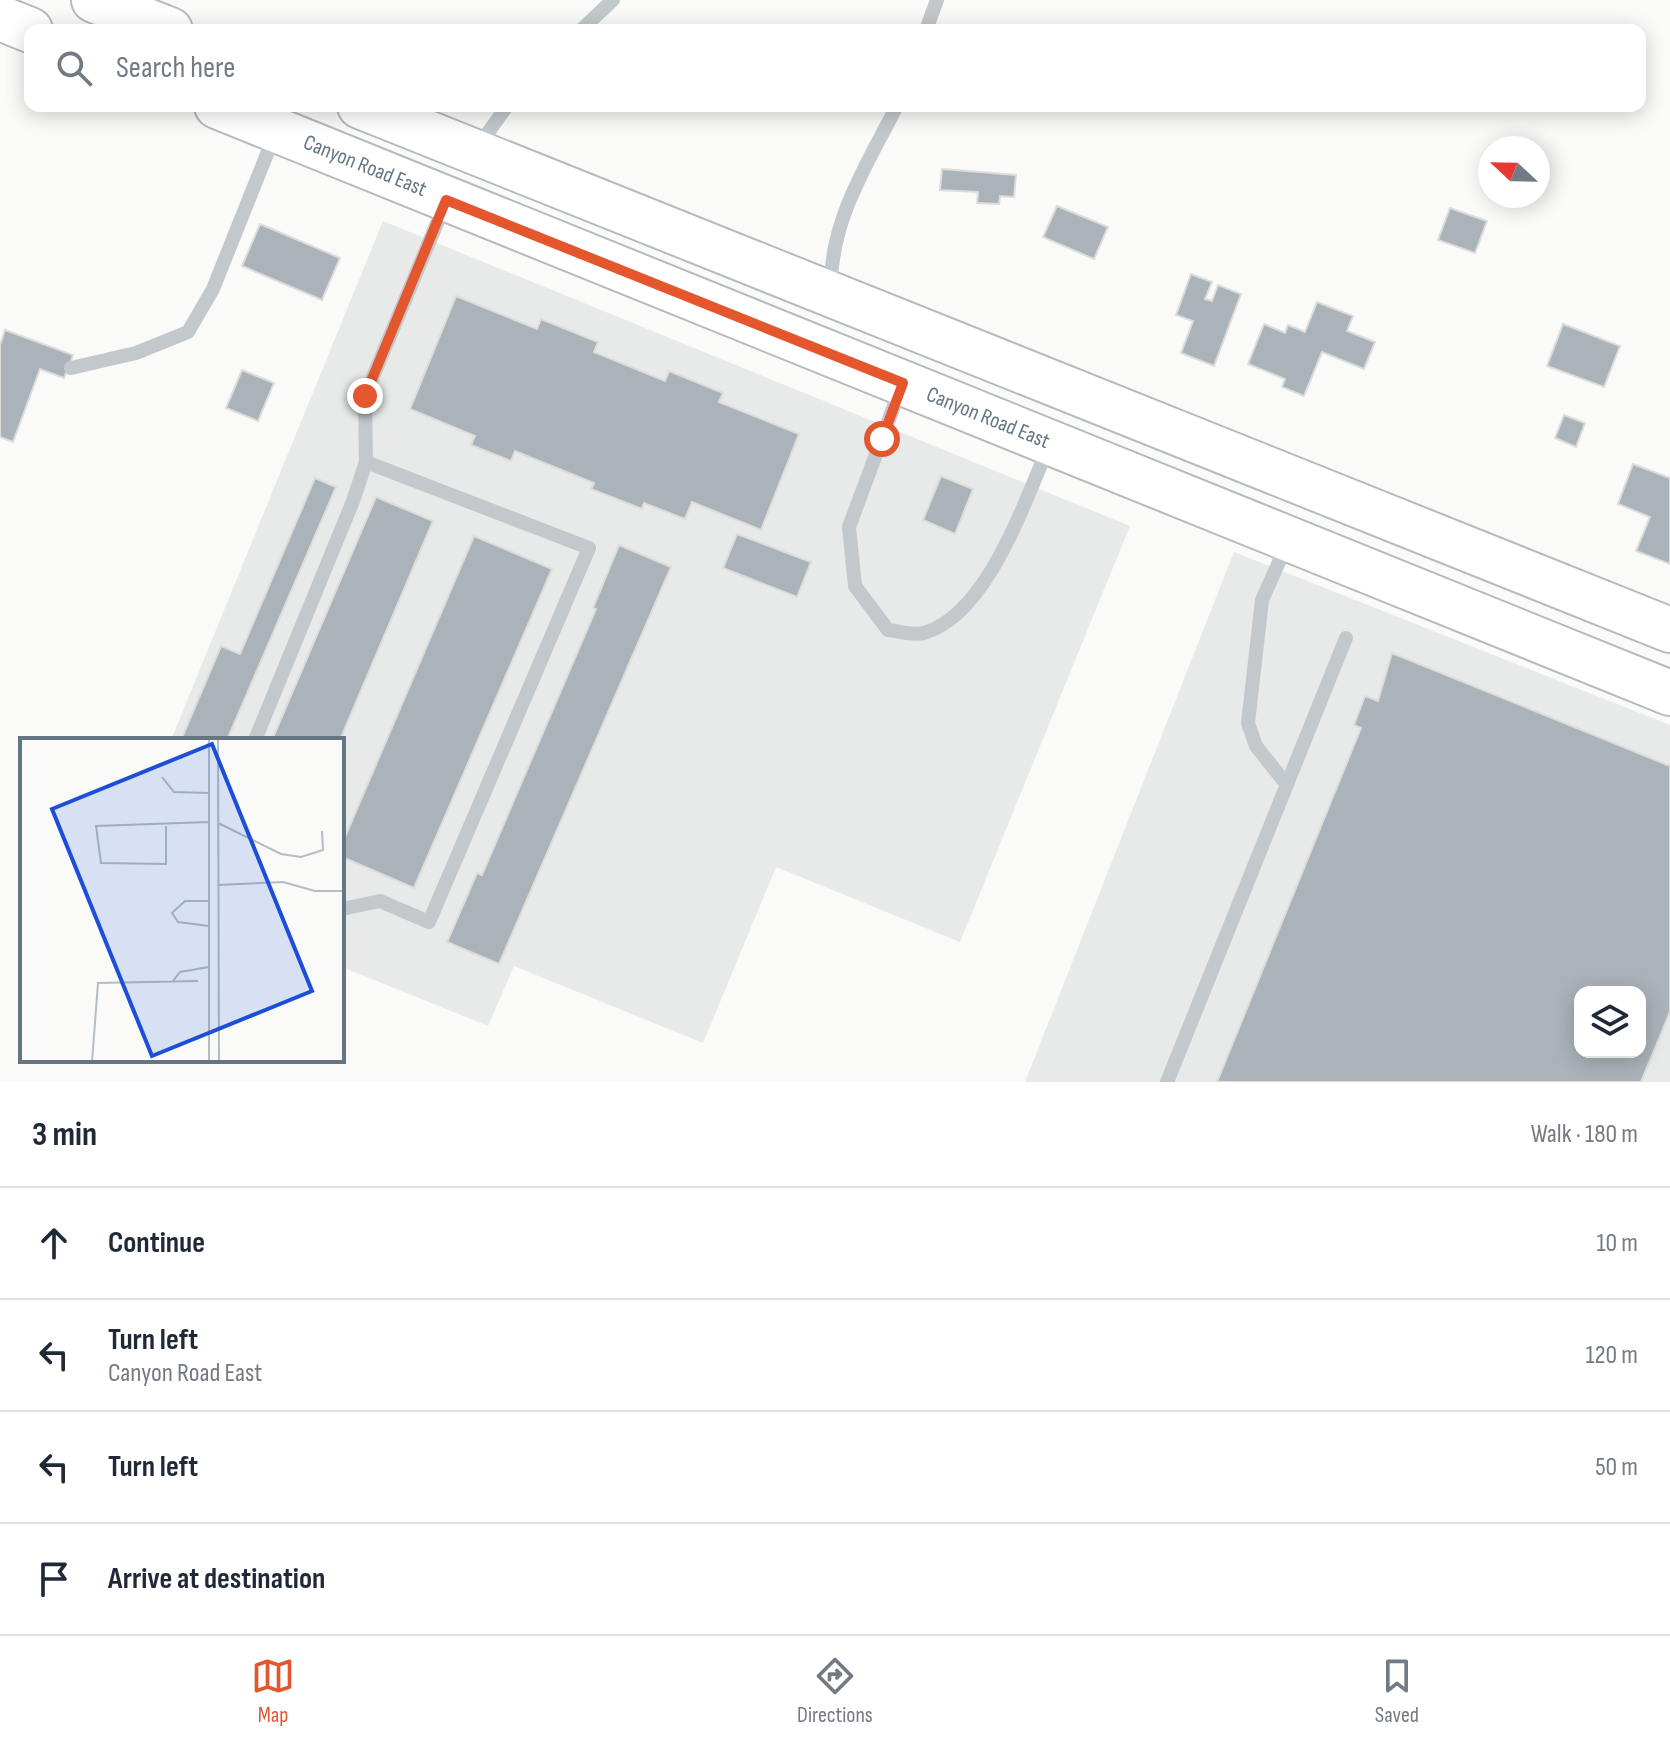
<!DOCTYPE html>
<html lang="en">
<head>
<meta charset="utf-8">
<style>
  body { margin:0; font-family:"Sofia Sans Condensed",sans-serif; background:#f2f2f3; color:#1f2937 }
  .controls { position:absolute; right:24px; bottom:24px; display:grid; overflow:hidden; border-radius:16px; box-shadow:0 4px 20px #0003 }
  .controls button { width:72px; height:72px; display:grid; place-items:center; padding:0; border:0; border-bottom:2px solid #e0e1e3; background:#fff; color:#1f2937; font:40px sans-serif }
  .compass { position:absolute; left:1478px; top:136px; width:72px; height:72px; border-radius:50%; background:#fff; box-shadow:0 4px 20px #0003; rotate:292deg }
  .stop { position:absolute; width:24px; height:24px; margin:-18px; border:6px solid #e4572e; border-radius:50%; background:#fff }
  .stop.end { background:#e4572e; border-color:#fff; box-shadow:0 2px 8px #0008 }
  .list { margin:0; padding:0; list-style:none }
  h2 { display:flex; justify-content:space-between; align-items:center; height:104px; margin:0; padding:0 32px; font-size:34px }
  h2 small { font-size:26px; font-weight:400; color:#747a83 }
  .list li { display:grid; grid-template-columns:52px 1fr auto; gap:24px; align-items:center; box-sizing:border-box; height:112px; padding:0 32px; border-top:2px solid #e0e1e3 }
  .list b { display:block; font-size:30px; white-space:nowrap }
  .list p { margin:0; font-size:26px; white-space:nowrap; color:#747a83 }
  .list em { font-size:26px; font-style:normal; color:#747a83 }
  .icon { flex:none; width:44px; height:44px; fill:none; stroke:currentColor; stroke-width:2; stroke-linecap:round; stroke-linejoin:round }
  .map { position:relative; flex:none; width:1670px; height:1082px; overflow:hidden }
  .search { position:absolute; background:#fff; box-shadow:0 4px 20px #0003; left:24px; right:24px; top:24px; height:88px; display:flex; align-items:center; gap:20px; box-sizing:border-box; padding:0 28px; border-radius:16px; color:#747a83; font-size:30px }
  .sheet { height:552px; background:#fff }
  nav { display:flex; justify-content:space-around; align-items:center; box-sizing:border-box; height:112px; border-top:2px solid #e0e1e3; background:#fff; font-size:22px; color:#747a83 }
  nav a { display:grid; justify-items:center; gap:4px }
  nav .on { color:#e4572e }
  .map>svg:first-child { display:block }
  .built { fill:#e8e9e9; fill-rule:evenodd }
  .building { fill:#aab3b9; stroke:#dcdcda; stroke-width:2; fill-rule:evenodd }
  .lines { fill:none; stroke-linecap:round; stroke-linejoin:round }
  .primary-casing { stroke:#b5babe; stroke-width:48 }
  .service { stroke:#c3c8cc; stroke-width:14 }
  .primary { stroke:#fff; stroke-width:44 }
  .route { stroke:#e4572e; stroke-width:10 }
  .labels { text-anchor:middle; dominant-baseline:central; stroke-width:8; stroke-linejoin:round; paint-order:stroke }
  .street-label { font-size:22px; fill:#657683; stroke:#fff }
  .inset-road { fill:none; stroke:#b5bdc2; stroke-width:2 }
  .view { fill:#1d4ed8; fill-opacity:0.15; stroke:#1d4ed8; stroke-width:4 }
  .inset-edge { fill:none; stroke:#657683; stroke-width:4 }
</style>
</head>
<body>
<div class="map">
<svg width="1670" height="1082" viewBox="0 0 1670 1082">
  <rect width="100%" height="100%" fill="#fafaf8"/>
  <g class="built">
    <path d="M383 221 1130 526 960 942 776 867 703 1043 514 966 488 1026 342 967V740H171Z"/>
    <path d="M1234 552 1670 725V1082H1025ZM1580 992H1640V1052H1580Z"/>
  </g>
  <g class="building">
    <path d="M942 169 1016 175 1014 197 1000 196 999 204 977 203 978 192 940 190Z"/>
    <path d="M1057 206 1108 227 1094 259 1043 237Z"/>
    <path d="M1450 208 1487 221 1475 253 1438 240Z"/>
    <path d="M260 224 340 258 322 300 242 266Z"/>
    <path d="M1191 274 1212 282 1205 299 1212 301 1218 285 1241 294 1214 366 1181 353 1193 321 1176 315Z"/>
    <path d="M456 296 537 329 541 319 598 342 594 352 665 381 669 371 723 393 719 402 799 434 761 530 692 502 685 519 644 503 642 509 591 489 594 483 515 451 511 461 471 445 475 436 410 409Z"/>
    <path d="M1317 302 1353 316 1347 331 1375 342 1364 369 1322 352 1304 396 1282 387 1285 379 1248 364 1264 324 1285 333 1288 325 1305 332Z"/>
    <path d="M1563 324 1620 346 1604 387 1547 366Z"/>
    <path d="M5 330 73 355 64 378 40 369 13 442 0 437V345Z"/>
    <path d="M242 370 274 383 258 421 226 408Z"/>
    <path d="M1564 415 1585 423 1576 447 1555 438Z"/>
    <path d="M1633 464 1670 478V564L1636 551 1650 517 1618 504Z"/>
    <path d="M941 476 973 489 955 534 923 520Z"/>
    <path d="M315 478 336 487 227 740H181L221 646 240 654Z"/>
    <path d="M376 497 433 521 340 740H272Z"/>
    <path d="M737 534 811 562 797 597 723 568Z"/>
    <path d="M474 536 552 569 414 888 342 857V844Z"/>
    <path d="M619 545 671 567 499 964 447 942 477 873 482 875 596 609 593 608Z"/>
    <path d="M1392 653 1670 766V1012L1641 1082H1217L1361 728 1354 725 1365 696 1378 701ZM1580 992H1640V1052H1580Z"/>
  </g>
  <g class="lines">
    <g class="primary-casing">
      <g id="primary">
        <path d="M94 0 170 30"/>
        <path d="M0 18 30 30"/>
        <path d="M217 106 1670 693"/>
        <path d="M360 106 1670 630"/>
      </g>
    </g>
    <g class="service">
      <path d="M581 30 613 0"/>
      <path d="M926 30 937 0"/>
      <path d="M477 148 507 106"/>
      <path d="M831 290C829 223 867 164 897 106"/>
      <path d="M71 368 136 353 188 332 213 289 275 134"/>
      <path d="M901 387 849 527 855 586 888 630C898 631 914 636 924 633 988 614 1024 502 1049 446"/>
      <path d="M255 740 353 501 366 462 365 396 445 204"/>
      <path d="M1287 785 1256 746 1248 723 1262 600 1287 544"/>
      <path d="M342 909 380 901 429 922 589 548 366 462"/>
      <path d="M1167 1082 1346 638"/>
    </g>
    <use href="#primary" class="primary"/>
  </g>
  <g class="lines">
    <path class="route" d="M365 396 446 200 903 383 882 439"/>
  </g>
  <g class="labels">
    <g class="street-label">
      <text transform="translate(365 166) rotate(22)">Canyon Road East</text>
      <text transform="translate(988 418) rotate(22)">Canyon Road East</text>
    </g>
  </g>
  <g transform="translate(20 738)">
    <rect width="324" height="324" fill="#fafaf8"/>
    <path class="inset-road" d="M198 0 199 324M142 39 154 54 189 55M198 85 261 116 281 119 303 112 302 93M146 88V126L81 125 76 88 189 84M198 147 263 144 295 153H324M189 163H165L152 175 158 184 189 188M153 243 160 234 189 229M72 324 78 245 178 243M189 324V0"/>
    <path class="view" d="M192 6 292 253 132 318 32 71Z"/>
    <rect width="324" height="324" class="inset-edge"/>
  </g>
</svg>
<div class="controls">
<button><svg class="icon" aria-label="layers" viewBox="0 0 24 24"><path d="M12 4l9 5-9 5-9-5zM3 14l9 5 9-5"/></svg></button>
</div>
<svg class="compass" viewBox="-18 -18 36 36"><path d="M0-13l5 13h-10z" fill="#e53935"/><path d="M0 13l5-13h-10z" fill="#747a83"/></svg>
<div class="stop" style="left:882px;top:439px"></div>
<div class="stop end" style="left:365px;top:396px"></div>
<div class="search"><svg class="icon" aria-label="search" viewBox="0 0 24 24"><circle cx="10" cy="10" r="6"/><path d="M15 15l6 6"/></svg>Search here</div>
</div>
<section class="sheet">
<h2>3 min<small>Walk · 180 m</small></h2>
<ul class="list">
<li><svg class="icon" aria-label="ahead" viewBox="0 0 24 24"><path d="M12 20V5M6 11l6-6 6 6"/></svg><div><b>Continue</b></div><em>10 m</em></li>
<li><svg class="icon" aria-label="left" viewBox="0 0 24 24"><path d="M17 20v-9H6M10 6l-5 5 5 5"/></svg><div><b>Turn left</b><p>Canyon Road East</p></div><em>120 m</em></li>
<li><svg class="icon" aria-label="left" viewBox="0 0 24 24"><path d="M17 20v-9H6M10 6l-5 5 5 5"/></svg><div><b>Turn left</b></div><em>50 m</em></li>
<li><svg class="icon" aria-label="arrive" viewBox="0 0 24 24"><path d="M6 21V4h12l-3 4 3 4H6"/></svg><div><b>Arrive at destination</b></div></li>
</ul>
</section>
<nav>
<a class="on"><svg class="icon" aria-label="map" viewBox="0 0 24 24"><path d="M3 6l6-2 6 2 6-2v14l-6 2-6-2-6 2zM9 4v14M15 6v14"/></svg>Map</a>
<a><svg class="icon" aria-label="directions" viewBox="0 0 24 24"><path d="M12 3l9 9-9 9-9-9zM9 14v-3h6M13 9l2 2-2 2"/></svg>Directions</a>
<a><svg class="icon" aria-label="saved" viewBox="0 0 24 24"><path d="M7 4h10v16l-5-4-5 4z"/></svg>Saved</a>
</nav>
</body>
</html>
